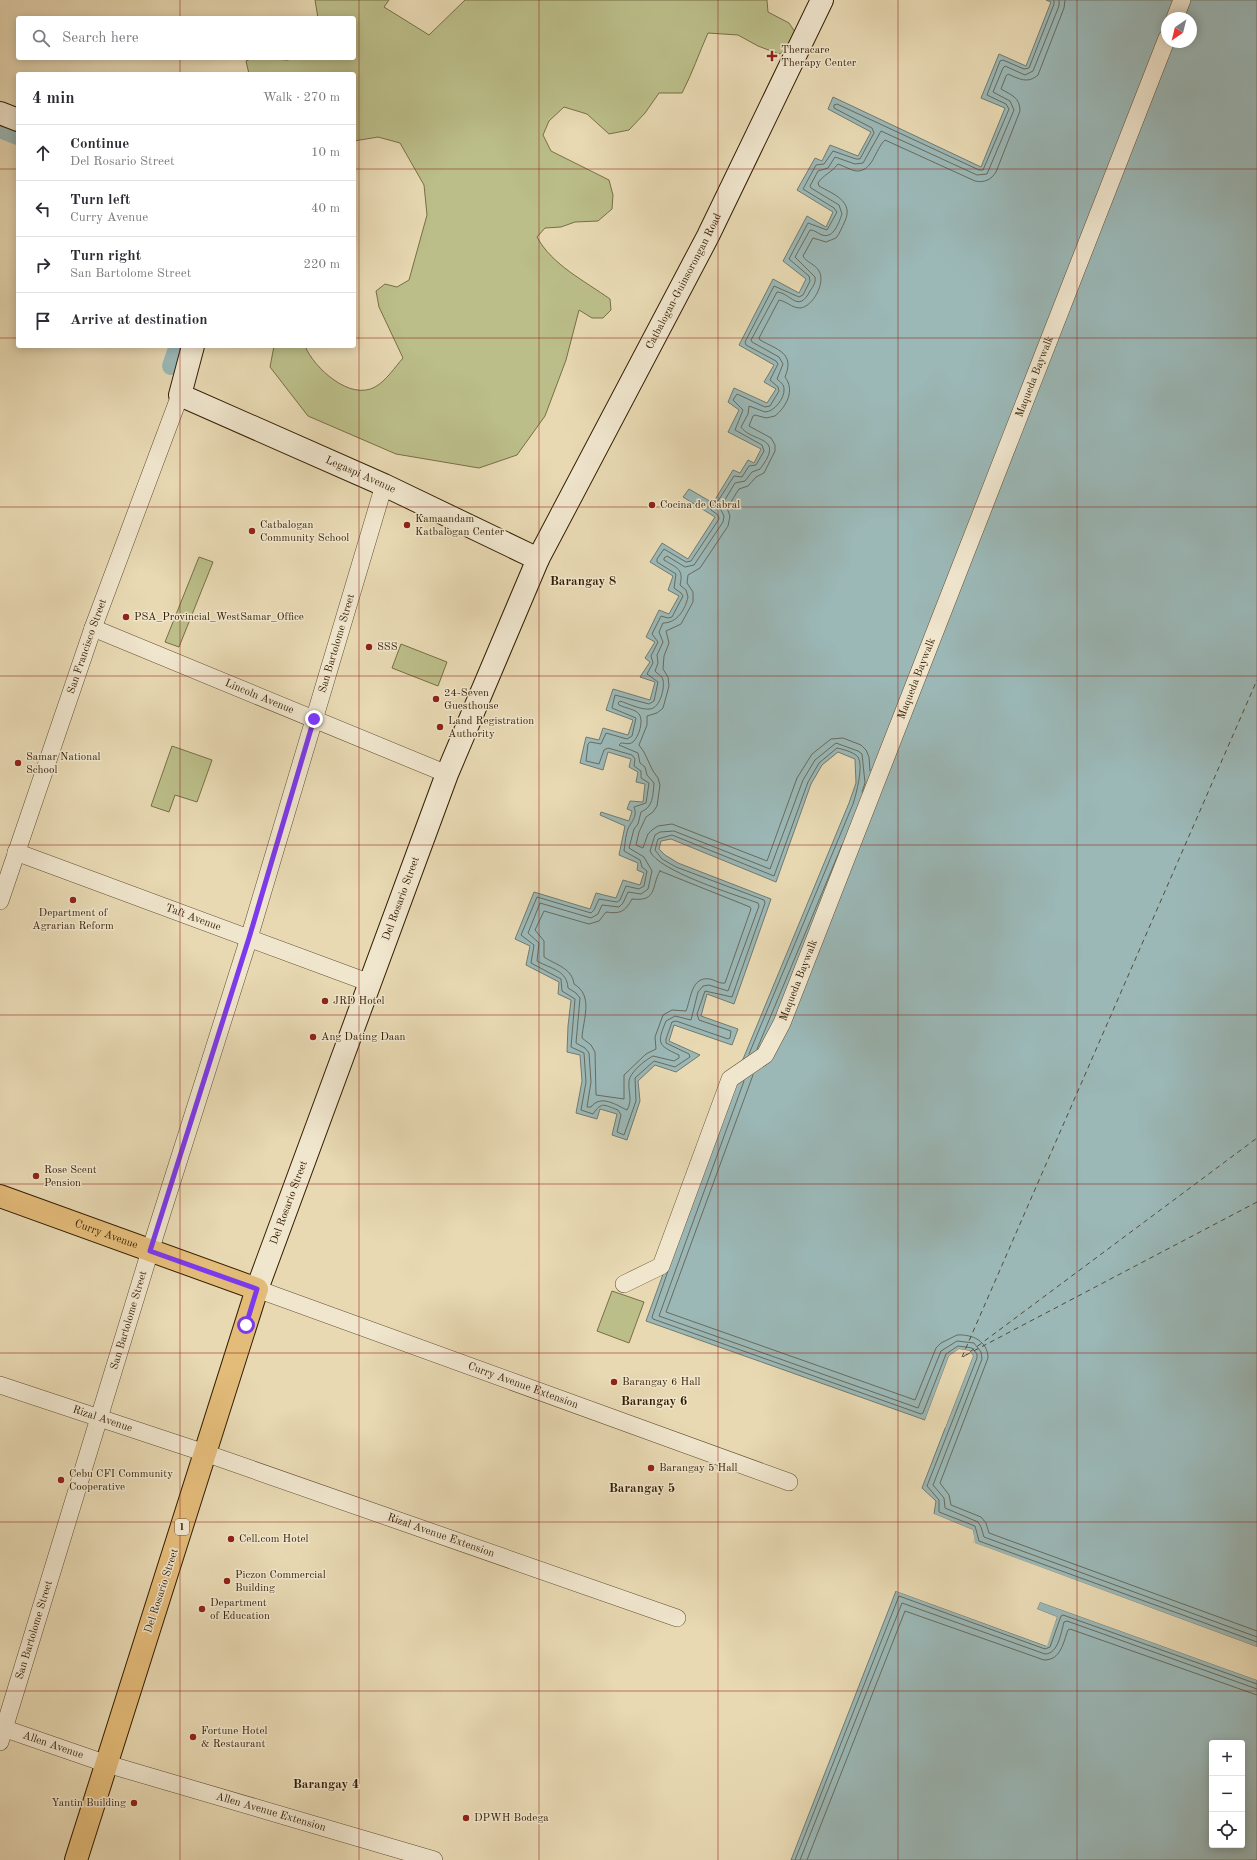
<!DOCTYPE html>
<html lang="en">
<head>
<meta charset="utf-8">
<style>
  body { margin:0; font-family:"Old Standard TT",serif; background:#f2f2f3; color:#2b2b33 }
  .controls { position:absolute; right:12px; bottom:12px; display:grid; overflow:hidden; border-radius:4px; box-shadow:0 2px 10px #0003 }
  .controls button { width:36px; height:36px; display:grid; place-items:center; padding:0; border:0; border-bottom:1px solid #e1e1e2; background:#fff; color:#2b2b33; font:20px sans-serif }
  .compass { position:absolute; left:1161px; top:12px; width:36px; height:36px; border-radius:50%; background:#fff; box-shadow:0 2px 10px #0003; rotate:215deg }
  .stop { position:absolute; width:12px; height:12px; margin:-9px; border:3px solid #7c3aed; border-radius:50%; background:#fff }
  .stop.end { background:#7c3aed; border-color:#fff; box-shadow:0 1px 4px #0008 }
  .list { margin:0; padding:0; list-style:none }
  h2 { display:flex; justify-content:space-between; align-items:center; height:52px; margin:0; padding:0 16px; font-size:17px }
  h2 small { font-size:13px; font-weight:400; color:#7c7c81 }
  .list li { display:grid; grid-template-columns:26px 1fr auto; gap:12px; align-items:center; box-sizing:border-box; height:56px; padding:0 16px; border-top:1px solid #e1e1e2 }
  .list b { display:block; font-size:15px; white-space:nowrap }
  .list p { margin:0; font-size:13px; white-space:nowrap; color:#7c7c81 }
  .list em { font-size:13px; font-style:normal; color:#7c7c81 }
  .icon { flex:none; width:22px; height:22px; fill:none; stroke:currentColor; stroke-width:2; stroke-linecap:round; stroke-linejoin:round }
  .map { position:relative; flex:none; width:1257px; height:1860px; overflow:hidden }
  .search { position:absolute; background:#fff; box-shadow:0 2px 10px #0003; left:16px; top:16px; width:340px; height:44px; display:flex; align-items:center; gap:10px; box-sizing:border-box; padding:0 14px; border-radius:4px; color:#7c7c81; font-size:15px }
  .panel { position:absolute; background:#fff; box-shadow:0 2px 10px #0003; left:16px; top:72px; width:340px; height:276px; border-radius:4px }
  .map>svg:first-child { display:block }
  .green { fill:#bbbe89; stroke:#786e45 }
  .water { fill:#9bb8b7; stroke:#727a6e; fill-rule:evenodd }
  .pier { fill:#e8d9b3 }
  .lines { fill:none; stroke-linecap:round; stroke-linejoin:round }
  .shore { stroke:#686b5c; stroke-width:1 }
  .canal { stroke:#9bb8b7; stroke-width:18 }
  .ferry { stroke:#534c38; stroke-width:1; stroke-dasharray:5 4; stroke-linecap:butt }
  .street-casing { stroke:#614d2e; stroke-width:18 }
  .secondary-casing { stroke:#341e01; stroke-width:24 }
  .primary-casing { stroke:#341e01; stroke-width:24 }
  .street { stroke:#f0e6ce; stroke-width:17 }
  .secondary { stroke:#f0e6ce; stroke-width:22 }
  .primary { stroke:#e4bc7a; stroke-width:22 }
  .route { stroke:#7c3aed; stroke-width:5 }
  .grid { fill:none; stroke:#8f2418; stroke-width:1; stroke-opacity:0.55 }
  .poi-dot { fill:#8f2418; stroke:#f0e6ce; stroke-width:1.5 }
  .labels { text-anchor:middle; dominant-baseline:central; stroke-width:3; stroke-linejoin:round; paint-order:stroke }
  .shield { fill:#f0e6ce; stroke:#6c5a3e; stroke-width:1 }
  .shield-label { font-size:10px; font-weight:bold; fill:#341e01 }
  .poi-label { font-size:11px; fill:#341e01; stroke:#f0e6ce; text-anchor:start }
  .street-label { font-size:11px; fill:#341e01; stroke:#f0e6ce }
  .quarter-label { font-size:13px; font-weight:bold; fill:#341e01; stroke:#f0e6ce }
</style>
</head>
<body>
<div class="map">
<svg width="1257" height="1860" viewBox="0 0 1257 1860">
  <rect width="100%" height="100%" fill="#e8d9b3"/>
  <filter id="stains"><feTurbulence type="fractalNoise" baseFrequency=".005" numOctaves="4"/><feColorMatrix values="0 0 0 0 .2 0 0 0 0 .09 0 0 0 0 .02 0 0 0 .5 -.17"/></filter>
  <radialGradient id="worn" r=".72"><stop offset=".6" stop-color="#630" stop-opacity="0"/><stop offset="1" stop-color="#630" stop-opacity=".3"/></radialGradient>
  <g class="green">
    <path d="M315 0H389L384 7 429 35 465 0H767L768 12 789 23 797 35 792 47 779 54 758 46 738 35 708 33C699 53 692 74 682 93H659L645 113 629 130 609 134 587 114 564 107 549 121 543 135 551 151 609 180 613 195 612 209 598 221 575 222 561 227 545 228 537 237C552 265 585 281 610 299L611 310 603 318H592L579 310 566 360 545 416 517 455 479 468 396 454 308 416 270 367 274 346H305C314 368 350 401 375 387 386 381 395 367 403 358L379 307 376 291 385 284 397 287 409 280 427 215 424 185 400 143 378 137 354 141V74H249L246 61 253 58 288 60 292 58H354V18H318Z"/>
    <path d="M199 557 213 562 179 647 165 642Z"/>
    <path d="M401 644 447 662 438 686 392 668Z"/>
    <path d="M172 746 212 760 197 802 175 795 169 812 151 806Z"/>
    <path d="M612 1291 644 1302 629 1343 597 1331Z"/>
  </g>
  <g class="water">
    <path d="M1046 0H1257V1647L974 1543 973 1530 934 1514 936 1501 922 1488 973 1356 970 1351 959 1349 949 1356 925 1420 646 1321 729 1093 849 803 856 783 855 759 838 752 822 765 811 784 776 882 671 839 661 841 659 849 665 855 678 863 771 899 734 1004 707 994 701 1016 738 1029 732 1045 674 1025 669 1041 700 1055 676 1072 655 1065 638 1081 640 1101 627 1140 612 1135 617 1114 600 1109 597 1119 576 1113 582 1081 580 1055 567 1052 568 1026 571 1000 558 994 559 982 526 965 530 946 515 939 534 892 590 909 596 893 616 898 623 880 640 885 644 873 637 870 638 863 619 855 625 826 600 815 601 812 629 821 632 811 627 809 630 801 643 802 645 784 636 782 638 772 629 767 631 759 608 752 603 770 580 763 586 737 599 740 603 728 628 735 633 720 606 710 613 689 650 700 655 682 640 677 650 662 645 658 655 642 646 637 659 610 669 614 679 596 668 590 673 576 650 562 662 543 688 559 715 517 683 497 689 489 713 503 733 470 740 473 748 460 754 463 761 449 728 432 739 410 728 402 734 388 767 403 776 389 764 382 774 365 739 345 773 279 799 293 806 279 783 261 807 216 826 227 833 212 797 190 815 158 822 161 830 145 858 156 871 132 828 109 833 97 981 167 1005 108 981 98 999 54 1026 66 1051 2ZM1167 18H1191V42H1167Z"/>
    <path d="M896 1591 1046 1646 1057 1617 1037 1609 1040 1602 1257 1680V1860H791ZM1212 1743H1242V1845H1212Z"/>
  </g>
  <g class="pier">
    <path d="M959 1349 970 1351 973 1356 945 1428 943 1427 971 1356 968 1353 960 1351 951 1357 927 1421 925 1420 949 1356Z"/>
    <path d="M932 1513 973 1530 975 1543 1257 1647V1649L974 1545 971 1531 933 1516Z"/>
    <path d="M896 1589 1045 1643 1054 1618 1035 1610 1038 1601 1040 1600 1257 1678V1680L1040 1602 1037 1609 1057 1617 1047 1646 896 1591Z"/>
  </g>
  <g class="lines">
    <g class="shore">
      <path d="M870 771 869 757 866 750 861 745 843 738 831 739 812 754 797 778 767 861 672 824 658 826 652 830 648 834 643 848 636 845 639 832 646 817 653 812 657 806 660 785 658 778 653 771 644 752 639 745 647 725V716L657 713 663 708 669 686 668 677 663 669 664 656 669 643 666 631 681 624 693 602V592L687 583 688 575 700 568 728 526 730 516 727 508 739 489 748 486 756 477 764 473 775 451V445L771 438 749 426 753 416 755 415 766 418 775 416C787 406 795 390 785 377 795 353 778 350 760 340L759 338 779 300C786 301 792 308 800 308 813 307 826 282 819 271 815 264 806 262 803 256L813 238 826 242 836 238C840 233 842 227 845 221 854 201 833 194 819 186L818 183C823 175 831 173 838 164 844 166 850 170 856 171 873 172 875 149 885 140L975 181C984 183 991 180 996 172L1020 111C1020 97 1011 95 1001 89L1006 76 1008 74C1019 79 1028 84 1038 75L1064 8 1065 0"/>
      <path d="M862 792 865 783 862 754 858 751 836 743 815 760 803 780 770 869 674 831 660 832 655 835 650 851C658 871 736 895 758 903L759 906 728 991 709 985 703 986 698 992 691 1020 675 1016 666 1021C657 1043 657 1045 679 1055V1058L674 1061 653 1056C645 1060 629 1073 629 1082 628 1092 633 1100 627 1110 616 1105 601 1094 591 1107H587L591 1082 589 1053 585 1048 576 1043 580 998 576 993 568 988C567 970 551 969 537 961L539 943 528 933 540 903 591 918 598 914 602 905 619 907 623 903 628 892 641 894 648 889 652 871 644 857 629 848 634 829 638 824 641 812C653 807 653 796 654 783L647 775 645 767 640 763 638 753 619 745 621 743C625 743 629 745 633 742 639 737 644 720 639 714 635 709 625 708 619 705L618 703 620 701C629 704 641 710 650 709 660 708 665 688 663 680 662 675 657 674 655 671L658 663 657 655 663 642 659 632 663 623C677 623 685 610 688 597L686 590 680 585C684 569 677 568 664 560V558L667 556 685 567 694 565 723 522 724 516 720 508 735 483 745 481 752 472 760 469C786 435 752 443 741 427L748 414 749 406 765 412C774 412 785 398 784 389 784 384 780 382 777 379L783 364 779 357 752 342 751 340 777 292C791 293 798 314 810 291 813 286 816 283 815 277L795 257 810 230C815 230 817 233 822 235 834 239 839 222 842 214L839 205 811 188 810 186 818 171 828 168 835 157 855 164 863 163 881 131 977 175 987 174 1014 110 1010 101 993 92 1003 68 1005 66 1025 75 1033 71 1059 6V0"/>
      <path d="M660 871 750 907 751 909 725 983C720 984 715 980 710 979 691 976 691 999 686 1011L672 1010 663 1015 655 1037 656 1049 646 1054 624 1075V1099L596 1095 595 1052 591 1045 582 1038C583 1019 594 996 574 984 572 968 556 965 544 957V941L535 930 544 911 589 924 599 921 606 912C620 914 625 912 632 899 658 902 651 886 660 871Z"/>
      <path d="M757 1049 842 845"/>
      <path d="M749 1054 853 804C856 795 864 765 858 757 854 752 842 749 837 748L819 763 808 782 774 876 672 835 658 839 655 850 662 859 676 867 764 900 765 903 732 997 705 991 697 1014 699 1020 731 1031 730 1038 728 1039 676 1021 672 1022 666 1039V1043L689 1054 690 1057 675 1067 654 1061 635 1078 636 1101 624 1135 617 1132 621 1115 618 1110C604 1105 602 1101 593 1114L581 1110 586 1082 584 1053 571 1047 575 999 562 991 561 979 531 963 534 945 521 935 537 897 591 913 594 910 599 899 617 902 620 900 626 886 639 889 644 886 647 871 642 867 640 860 624 851C625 844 626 830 630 825 634 819 637 814 634 807L646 803 649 783 641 778V771L634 766 635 759 632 755 608 748 604 750 599 764 586 761 588 744 590 742 601 744 606 733 627 739 632 736 636 718 612 708 615 695 649 704 654 701 658 682 647 674 653 663 651 656 658 642 652 634 661 616 668 618 672 617 683 596 681 593 674 588 676 574 657 562V559L664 549 686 562 691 561 719 519 718 515 711 510V507L716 504 734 476 742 477 749 466 756 465 764 451 762 445 735 430 743 410 733 400 737 394 765 407 770 406 779 391 778 387 770 380 778 364 776 361 746 345 745 342 774 286 799 297 803 295 810 281 809 276 789 259 808 223 827 230 837 212 834 208 803 189 816 165 824 164 833 151 856 159H860L874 133 872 128 834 108V105L837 104 979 170H983L1009 109 1006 104 987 95 1000 61 1003 60 1024 69 1029 68 1054 4V0"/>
      <path d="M753 1075 666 1312 915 1400 936 1348 941 1343 957 1335C972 1334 988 1341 988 1358L940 1483 949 1495 951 1505 981 1517 986 1523 989 1533 1257 1631"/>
      <path d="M744 1081 659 1316 918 1408 941 1351 957 1341 974 1343 981 1352 982 1359 933 1485 944 1498 945 1508 978 1522 981 1527 984 1537 1257 1637"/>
      <path d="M668 1271 652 1317 653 1319 921 1414 923 1413 946 1354 958 1346 972 1348 977 1354V1358L927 1486 939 1500V1512L975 1526 979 1541 1257 1642"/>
      <path d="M795 1860 899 1596 1045 1649 1050 1647 1061 1616 1063 1615 1257 1684"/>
      <path d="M800 1860 902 1603 1045 1654C1058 1654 1061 1633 1064 1622L1067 1621 1257 1689"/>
      <path d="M807 1860 905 1611 1044 1660C1061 1660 1063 1643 1068 1630L1070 1629 1257 1695"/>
    </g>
    <g class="canal">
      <path d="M0 129 18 136"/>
      <path d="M171 366 178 346"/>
    </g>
    <g class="ferry">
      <path d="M966 1355 1257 1202"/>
      <path d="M962 1357 1257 680"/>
      <path d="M963 1357 1257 1138"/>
    </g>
    <g class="street-casing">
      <g id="street">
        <path d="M1175 18 1182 0"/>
        <path id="s1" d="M93 628 447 774"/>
        <path id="s2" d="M16 852 370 983"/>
        <path id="s3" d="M0 901 93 628 180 395"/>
        <path id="s4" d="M624 1284 661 1266 730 1079 765 1055 782 1023 1167 38"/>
        <path id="s5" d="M257 1289 789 1482"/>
        <path id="s6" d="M0 1385 205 1453 677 1618"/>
        <path id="s7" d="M0 1727 107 1764 434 1860"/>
        <path id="s8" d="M0 1742 150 1251 249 938 384 485"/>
      </g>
    </g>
    <g class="secondary-casing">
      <g id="secondary">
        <path d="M0 113 18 120"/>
        <path id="s9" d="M193 346 180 395 384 485 538 559"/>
        <path id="s10" d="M257 1289 447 774 538 559 708 236 822 0"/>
      </g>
    </g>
    <g class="primary-casing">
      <g id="primary">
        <path id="s11" d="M0 1196 257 1289 76 1860"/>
      </g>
    </g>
    <use href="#street" class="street"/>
    <use href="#secondary" class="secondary"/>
    <use href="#primary" class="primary"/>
  </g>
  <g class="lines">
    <path class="route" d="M246 1325 257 1289 150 1251 249 938 314 719"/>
  </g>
  <path class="grid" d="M180 0V18M359 0V1860M539 0V1860M718 0V1860M898 0V1860M1077 0V1860M180 58V74M0 169H18M354 169H1257M0 338H18M354 338H1257M180 346V1860M0 507H1257M0 676H1257M0 845H1257M0 1015H1257M0 1184H1257M0 1353H1257M0 1522H1257M0 1691H1257"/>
  <g class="poi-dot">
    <path d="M770 50h4v4h4v4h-4v4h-4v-4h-4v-4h4z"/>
    <circle cx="652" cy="505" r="4"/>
    <circle cx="407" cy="525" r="4"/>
    <circle cx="252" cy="531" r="4"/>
    <circle cx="126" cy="617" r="4"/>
    <circle cx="369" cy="647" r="4"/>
    <circle cx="436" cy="699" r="4"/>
    <circle cx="440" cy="727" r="4"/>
    <circle cx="18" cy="763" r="4"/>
    <circle cx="73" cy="900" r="4"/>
    <circle cx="325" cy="1001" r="4"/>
    <circle cx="313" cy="1037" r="4"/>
    <circle cx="36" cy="1176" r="4"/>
    <circle cx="614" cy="1382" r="4"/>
    <circle cx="651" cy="1468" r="4"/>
    <circle cx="61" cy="1480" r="4"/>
    <circle cx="231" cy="1539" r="4"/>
    <circle cx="227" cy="1581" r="4"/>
    <circle cx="202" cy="1609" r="4"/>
    <circle cx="193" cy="1737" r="4"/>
    <circle cx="134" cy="1803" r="4"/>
    <circle cx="466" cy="1818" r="4"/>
  </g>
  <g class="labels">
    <rect class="shield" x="175" y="1519" width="14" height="16" rx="3"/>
    <g class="shield-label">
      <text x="182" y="1527">1</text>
    </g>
    <g class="poi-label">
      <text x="781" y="50">Theracare<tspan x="781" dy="13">Therapy Center</tspan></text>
      <text x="660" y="505">Cocina de Cabral</text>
      <text x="415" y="519">Kamaandam<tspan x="415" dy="13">Katbalogan Center</tspan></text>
      <text x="260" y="525">Catbalogan<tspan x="260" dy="13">Community School</tspan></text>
      <text x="134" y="617">PSA_Provincial_WestSamar_Office</text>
      <text x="377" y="647">SSS</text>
      <text x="444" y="693">24-Seven<tspan x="444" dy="13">Guesthouse</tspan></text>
      <text x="448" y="721">Land Registration<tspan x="448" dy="13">Authority</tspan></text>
      <text x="26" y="757">Samar National<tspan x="26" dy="13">School</tspan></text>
      <text x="73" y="913" text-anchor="middle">Department of<tspan x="73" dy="13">Agrarian Reform</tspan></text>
      <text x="333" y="1001">JRD Hotel</text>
      <text x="321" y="1037">Ang Dating Daan</text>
      <text x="44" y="1170">Rose Scent<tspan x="44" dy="13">Pension</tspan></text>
      <text x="622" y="1382">Barangay 6 Hall</text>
      <text x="659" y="1468">Barangay 5 Hall</text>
      <text x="69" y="1474">Cebu CFI Community<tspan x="69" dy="13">Cooperative</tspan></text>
      <text x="239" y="1539">Cell.com Hotel</text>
      <text x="235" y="1575">Piczon Commercial<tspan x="235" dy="13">Building</tspan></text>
      <text x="210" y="1603">Department<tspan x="210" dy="13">of Education</tspan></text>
      <text x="201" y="1731">Fortune Hotel<tspan x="201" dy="13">&amp; Restaurant</tspan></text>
      <text x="126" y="1803" text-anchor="end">Yantin Building</text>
      <text x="474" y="1818">DPWH Bodega</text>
    </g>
    <g class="street-label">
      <text stroke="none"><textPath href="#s10" startOffset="1096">Catbalogan-Guinsorongan Road</textPath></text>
      <text stroke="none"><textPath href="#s4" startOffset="1013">Maqueda Baywalk</textPath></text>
      <text stroke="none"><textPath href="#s9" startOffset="248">Legaspi Avenue</textPath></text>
      <text stroke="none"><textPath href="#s8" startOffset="1149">San Bartolome Street</textPath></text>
      <text stroke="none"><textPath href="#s3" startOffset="269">San Francisco Street</textPath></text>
      <text stroke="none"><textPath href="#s4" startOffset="689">Maqueda Baywalk</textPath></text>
      <text stroke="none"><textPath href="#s1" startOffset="180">Lincoln Avenue</textPath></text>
      <text stroke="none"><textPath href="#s10" startOffset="416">Del Rosario Street</textPath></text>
      <text stroke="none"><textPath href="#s2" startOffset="189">Taft Avenue</textPath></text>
      <text stroke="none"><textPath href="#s4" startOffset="365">Maqueda Baywalk</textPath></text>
      <text stroke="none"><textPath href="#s10" startOffset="92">Del Rosario Street</textPath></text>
      <text stroke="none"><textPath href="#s11" startOffset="113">Curry Avenue</textPath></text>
      <text stroke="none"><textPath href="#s8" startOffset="441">San Bartolome Street</textPath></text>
      <text stroke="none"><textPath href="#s5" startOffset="283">Curry Avenue Extension</textPath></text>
      <text stroke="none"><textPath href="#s6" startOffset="108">Rizal Avenue</textPath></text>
      <text stroke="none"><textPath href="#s6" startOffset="466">Rizal Avenue Extension</textPath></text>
      <text transform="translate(162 1591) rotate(-72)">Del Rosario Street</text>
      <text stroke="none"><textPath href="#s8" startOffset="117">San Bartolome Street</textPath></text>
      <text stroke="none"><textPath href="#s7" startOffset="56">Allen Avenue</textPath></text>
      <text stroke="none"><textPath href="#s7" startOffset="284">Allen Avenue Extension</textPath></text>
    </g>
    <g class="quarter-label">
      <text x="583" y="581">Barangay 8</text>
      <text x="654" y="1401">Barangay 6</text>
      <text x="642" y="1488">Barangay 5</text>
      <text x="326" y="1784">Barangay 4</text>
    </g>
  </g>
  <rect width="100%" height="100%" filter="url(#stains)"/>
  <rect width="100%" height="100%" fill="url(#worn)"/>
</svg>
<div class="controls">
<button>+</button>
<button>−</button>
<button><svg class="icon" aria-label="locate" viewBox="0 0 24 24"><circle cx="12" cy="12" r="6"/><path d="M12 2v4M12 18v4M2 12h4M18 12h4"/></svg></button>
</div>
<svg class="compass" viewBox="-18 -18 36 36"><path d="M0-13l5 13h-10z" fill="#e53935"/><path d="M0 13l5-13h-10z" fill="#7c7c81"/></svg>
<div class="stop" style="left:246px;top:1325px"></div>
<div class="stop end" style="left:314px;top:719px"></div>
<div class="search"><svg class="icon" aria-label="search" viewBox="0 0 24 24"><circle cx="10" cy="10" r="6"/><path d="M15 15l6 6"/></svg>Search here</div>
<section class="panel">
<h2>4 min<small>Walk · 270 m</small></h2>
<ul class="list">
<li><svg class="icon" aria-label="ahead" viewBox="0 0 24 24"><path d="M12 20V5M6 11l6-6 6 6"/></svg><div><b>Continue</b><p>Del Rosario Street</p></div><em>10 m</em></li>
<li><svg class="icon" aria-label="left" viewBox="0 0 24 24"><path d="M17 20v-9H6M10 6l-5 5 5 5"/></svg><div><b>Turn left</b><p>Curry Avenue</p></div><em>40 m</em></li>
<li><svg class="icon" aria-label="right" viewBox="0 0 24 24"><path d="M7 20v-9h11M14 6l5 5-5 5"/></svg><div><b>Turn right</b><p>San Bartolome Street</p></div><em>220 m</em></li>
<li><svg class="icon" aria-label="arrive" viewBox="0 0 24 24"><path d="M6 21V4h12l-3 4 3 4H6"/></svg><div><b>Arrive at destination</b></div></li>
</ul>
</section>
</div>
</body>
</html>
